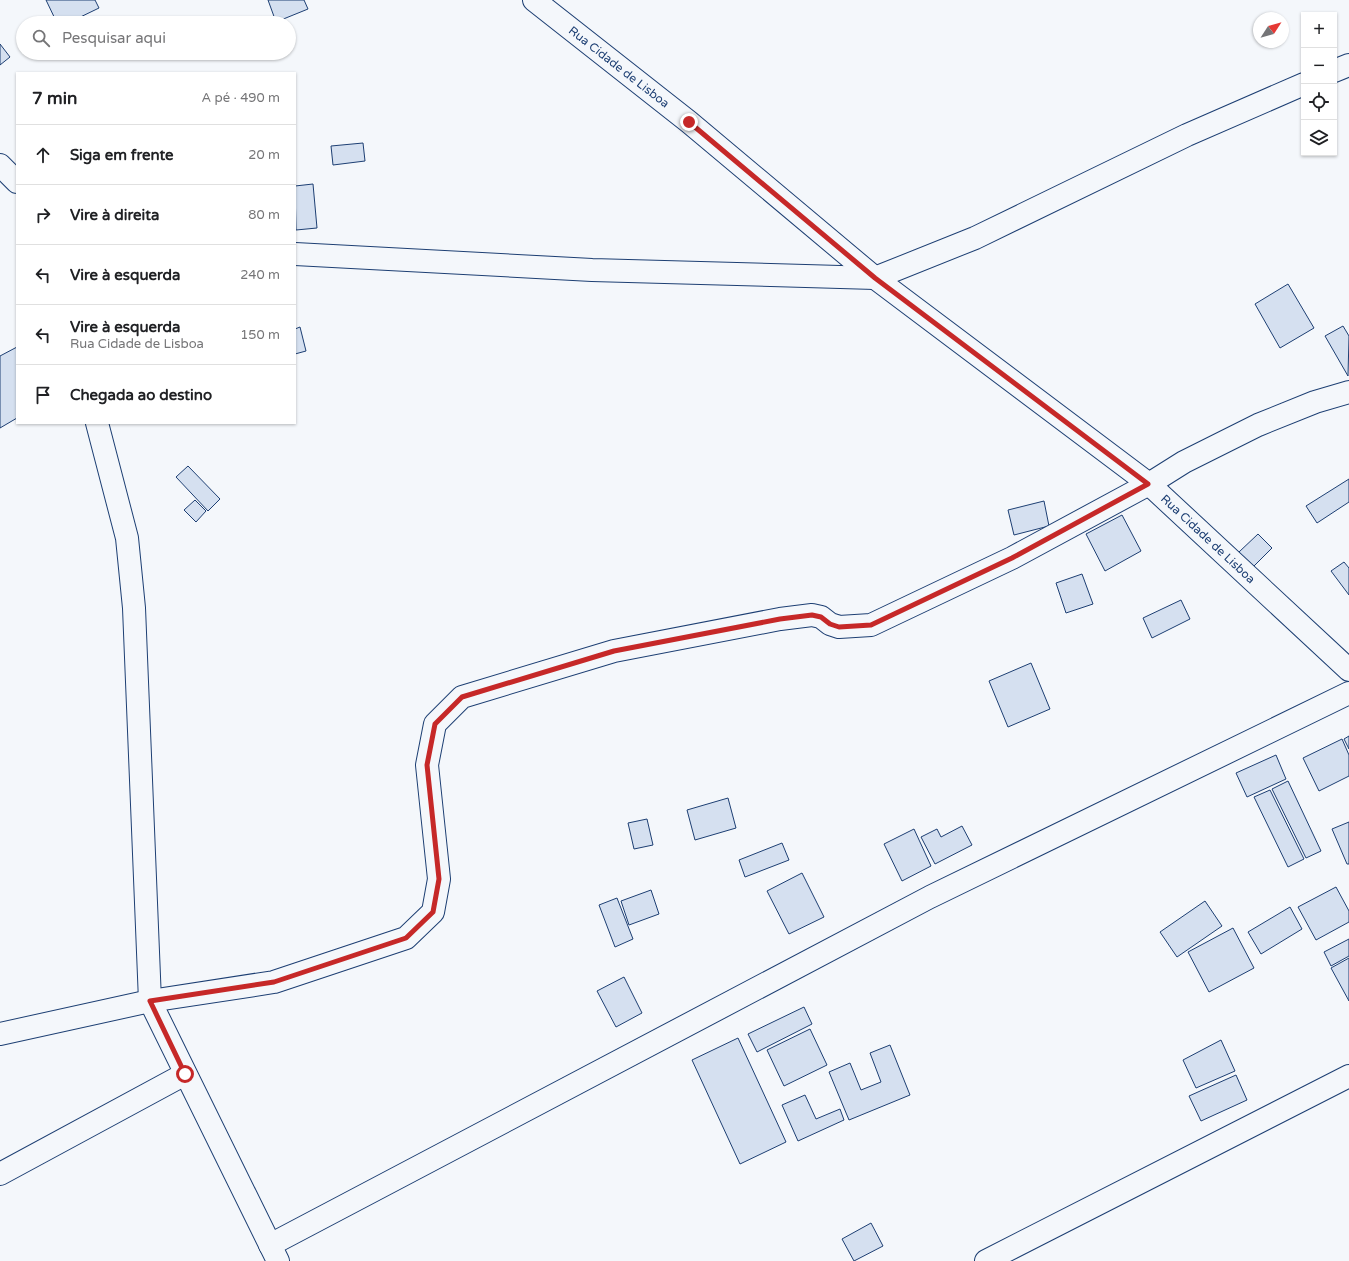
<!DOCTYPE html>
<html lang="pt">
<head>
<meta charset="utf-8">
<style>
  body { margin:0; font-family:"Varela Round",sans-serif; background:#f2f2f2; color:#202124 }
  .controls { position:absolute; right:12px; top:12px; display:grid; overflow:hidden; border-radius:0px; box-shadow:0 1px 3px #0004 }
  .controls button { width:36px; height:36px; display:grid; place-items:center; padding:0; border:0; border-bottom:1px solid #e0e0e0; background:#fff; color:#202124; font:20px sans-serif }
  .compass { position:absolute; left:1253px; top:12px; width:36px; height:36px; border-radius:50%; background:#fff; box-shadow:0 1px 3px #0004; rotate:54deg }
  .stop { position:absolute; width:12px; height:12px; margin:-9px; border:3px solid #c62828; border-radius:50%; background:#fff }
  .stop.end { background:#c62828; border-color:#fff; box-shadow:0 1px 4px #0008 }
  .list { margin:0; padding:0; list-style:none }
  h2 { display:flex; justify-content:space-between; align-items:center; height:52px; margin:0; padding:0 16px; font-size:17px }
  h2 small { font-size:13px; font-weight:400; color:#757577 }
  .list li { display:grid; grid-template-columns:26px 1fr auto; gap:12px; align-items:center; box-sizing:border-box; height:60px; padding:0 16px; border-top:1px solid #e0e0e0 }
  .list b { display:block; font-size:15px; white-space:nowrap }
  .list p { margin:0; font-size:13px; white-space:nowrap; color:#757577 }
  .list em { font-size:13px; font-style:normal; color:#757577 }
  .icon { flex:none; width:22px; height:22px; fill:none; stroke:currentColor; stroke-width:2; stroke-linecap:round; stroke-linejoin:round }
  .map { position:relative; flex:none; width:1349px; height:1261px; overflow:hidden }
  .search { position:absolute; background:#fff; box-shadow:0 1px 3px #0004; left:16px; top:16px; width:280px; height:44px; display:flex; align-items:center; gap:10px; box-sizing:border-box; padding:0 14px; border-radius:22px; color:#757577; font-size:15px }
  .panel { position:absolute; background:#fff; box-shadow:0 1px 3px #0004; left:16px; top:72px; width:280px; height:352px; border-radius:0px }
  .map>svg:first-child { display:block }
  .building { fill:#d5e0f0; stroke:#1d3f73 }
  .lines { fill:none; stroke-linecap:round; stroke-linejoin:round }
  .street-casing { stroke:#1d3f73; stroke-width:24 }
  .street { stroke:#f4f7fb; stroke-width:22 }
  .route { stroke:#c62828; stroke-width:5 }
  .labels { text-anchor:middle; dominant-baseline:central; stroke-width:3; stroke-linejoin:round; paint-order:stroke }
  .street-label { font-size:12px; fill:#1d3f73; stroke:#f4f7fb }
</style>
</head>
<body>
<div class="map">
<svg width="1349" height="1261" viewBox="0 0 1349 1261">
  <rect width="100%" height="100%" fill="#f4f7fb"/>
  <g class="building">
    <path d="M46 0H95L99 8 68 23H57Z"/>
    <path d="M268 0H304L308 9 276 22Z"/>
    <path d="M0 44 10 57 0 65Z"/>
    <path d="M363 143 365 161 333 165 331 146Z"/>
    <path d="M313 184 317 228 296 230 295 186Z"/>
    <path d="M1288 284 1314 328 1280 348 1255 304Z"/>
    <path d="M1343 326 1349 336 1348 376 1325 336Z"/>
    <path d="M300 327 306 351 295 354V329Z"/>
    <path d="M17 347V418L0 428V356Z"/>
    <path d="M188 466 220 499 208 511 176 477Z"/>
    <path d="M1349 479V502L1317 523 1306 506Z"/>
    <path d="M195 500 206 511 196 522 184 510Z"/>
    <path d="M1044 501 1049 526 1014 535 1008 510Z"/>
    <path d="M1122 515 1141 551 1105 571 1086 534Z"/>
    <path d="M1258 534 1272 548 1253 567 1239 552Z"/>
    <path d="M1344 562 1349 568V595L1331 571Z"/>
    <path d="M1082 574 1093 604 1066 613 1056 583Z"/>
    <path d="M1181 600 1190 619 1152 638 1143 618Z"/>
    <path d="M1031 663 1050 709 1008 727 989 681Z"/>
    <path d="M1349 736V749L1344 739Z"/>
    <path d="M1342 739 1349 755V776L1319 791 1303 758Z"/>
    <path d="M1276 755 1286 779 1247 797 1236 773Z"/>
    <path d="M1288 781 1321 851 1306 858 1272 789Z"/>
    <path d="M1270 790 1304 859 1288 867 1254 797Z"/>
    <path d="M728 798 736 828 695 840 687 810Z"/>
    <path d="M647 819 653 845 634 849 628 823Z"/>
    <path d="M1349 822V864H1347L1332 829Z"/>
    <path d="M962 826 972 845 935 864 921 837 937 829 941 837Z"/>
    <path d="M914 829 931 866 902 881 884 844Z"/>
    <path d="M782 843 789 860 745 877 739 860Z"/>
    <path d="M802 873 824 917 789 934 767 891Z"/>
    <path d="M1336 887 1349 911V922L1316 940 1298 907Z"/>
    <path d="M651 890 659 914 629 925 621 901Z"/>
    <path d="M617 898 633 939 615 947 599 905Z"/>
    <path d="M1205 901 1222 926 1177 957 1160 932Z"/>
    <path d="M1290 907 1302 929 1261 954 1248 932Z"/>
    <path d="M1233 928 1254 968 1209 992 1188 952Z"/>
    <path d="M1349 939V956L1331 966 1324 952Z"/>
    <path d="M1349 958V1001L1331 968Z"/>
    <path d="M624 977 642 1013 616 1027 597 991Z"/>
    <path d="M804 1007 812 1024 757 1052 748 1034Z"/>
    <path d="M810 1029 827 1065 784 1086 767 1050Z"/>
    <path d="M738 1038 786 1142 740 1164 692 1060Z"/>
    <path d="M1221 1040 1235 1071 1196 1088 1183 1060Z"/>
    <path d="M890 1045 910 1095 849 1120 829 1072 850 1063 861 1090 881 1082 870 1053Z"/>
    <path d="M1236 1075 1247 1100 1201 1121 1189 1096Z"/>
    <path d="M805 1095 816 1119 840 1109 844 1120 798 1141 782 1105Z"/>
    <path d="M871 1223 883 1246 854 1261 842 1239Z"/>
  </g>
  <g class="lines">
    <g class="street-casing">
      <g id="street">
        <path d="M534 0 689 122 875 278 1149 484 1349 670"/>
        <path d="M1334 71 1349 65"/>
        <path d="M0 165 17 182"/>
        <path d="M295 254 592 270 875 278 975 238 1187 135 1304 84"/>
        <path d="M97 423 127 538 134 608 150 1001 278 1261"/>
        <path d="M0 1034 150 1001 274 982 406 938 433 912 439 879 427 765 435 724 462 697 614 651 780 619 812 615 821 617 830 624 839 627 871 625 1012 558 1149 484 1184 462 1258 425 1315 402 1349 392"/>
        <path d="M0 1174 185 1074"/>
        <path d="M270 1245 930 897 1349 693"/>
        <path d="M986 1261 1349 1076"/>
      </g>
    </g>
    <use href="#street" class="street"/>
  </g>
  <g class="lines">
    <path class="route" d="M185 1074 150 1001 274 982 406 938 433 912 439 879 427 765 435 724 462 697 614 651 780 619 812 615 821 617 830 624 839 627 871 625 1012 558 1148 484 875 278 689 122"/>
  </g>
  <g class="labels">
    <g class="street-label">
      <text transform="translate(619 67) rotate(38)">Rua Cidade de Lisboa</text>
      <text transform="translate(1208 539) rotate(43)">Rua Cidade de Lisboa</text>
    </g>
  </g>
</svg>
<div class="controls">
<button>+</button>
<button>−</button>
<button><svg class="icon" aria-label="locate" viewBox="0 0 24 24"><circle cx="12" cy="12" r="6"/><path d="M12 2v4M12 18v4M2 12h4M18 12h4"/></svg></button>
<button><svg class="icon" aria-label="layers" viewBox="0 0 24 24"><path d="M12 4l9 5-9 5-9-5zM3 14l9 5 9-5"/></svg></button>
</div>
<svg class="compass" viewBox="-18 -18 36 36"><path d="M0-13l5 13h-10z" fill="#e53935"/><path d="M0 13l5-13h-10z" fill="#757577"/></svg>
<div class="stop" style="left:185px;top:1074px"></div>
<div class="stop end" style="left:689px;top:122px"></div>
<div class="search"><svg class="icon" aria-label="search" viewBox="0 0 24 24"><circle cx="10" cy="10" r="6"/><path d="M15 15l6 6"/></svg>Pesquisar aqui</div>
<section class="panel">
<h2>7 min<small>A pé · 490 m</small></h2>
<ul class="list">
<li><svg class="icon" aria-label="ahead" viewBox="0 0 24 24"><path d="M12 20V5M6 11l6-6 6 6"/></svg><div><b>Siga em frente</b></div><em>20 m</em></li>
<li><svg class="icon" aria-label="right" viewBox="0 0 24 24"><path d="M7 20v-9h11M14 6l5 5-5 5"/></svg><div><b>Vire à direita</b></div><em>80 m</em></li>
<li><svg class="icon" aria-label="left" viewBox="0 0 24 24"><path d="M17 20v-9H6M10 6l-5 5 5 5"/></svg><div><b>Vire à esquerda</b></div><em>240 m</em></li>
<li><svg class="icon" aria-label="left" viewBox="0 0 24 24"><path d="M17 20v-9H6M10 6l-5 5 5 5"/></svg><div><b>Vire à esquerda</b><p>Rua Cidade de Lisboa</p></div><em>150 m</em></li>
<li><svg class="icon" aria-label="arrive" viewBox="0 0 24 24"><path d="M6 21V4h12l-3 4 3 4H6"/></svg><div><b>Chegada ao destino</b></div></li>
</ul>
</section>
</div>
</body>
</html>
